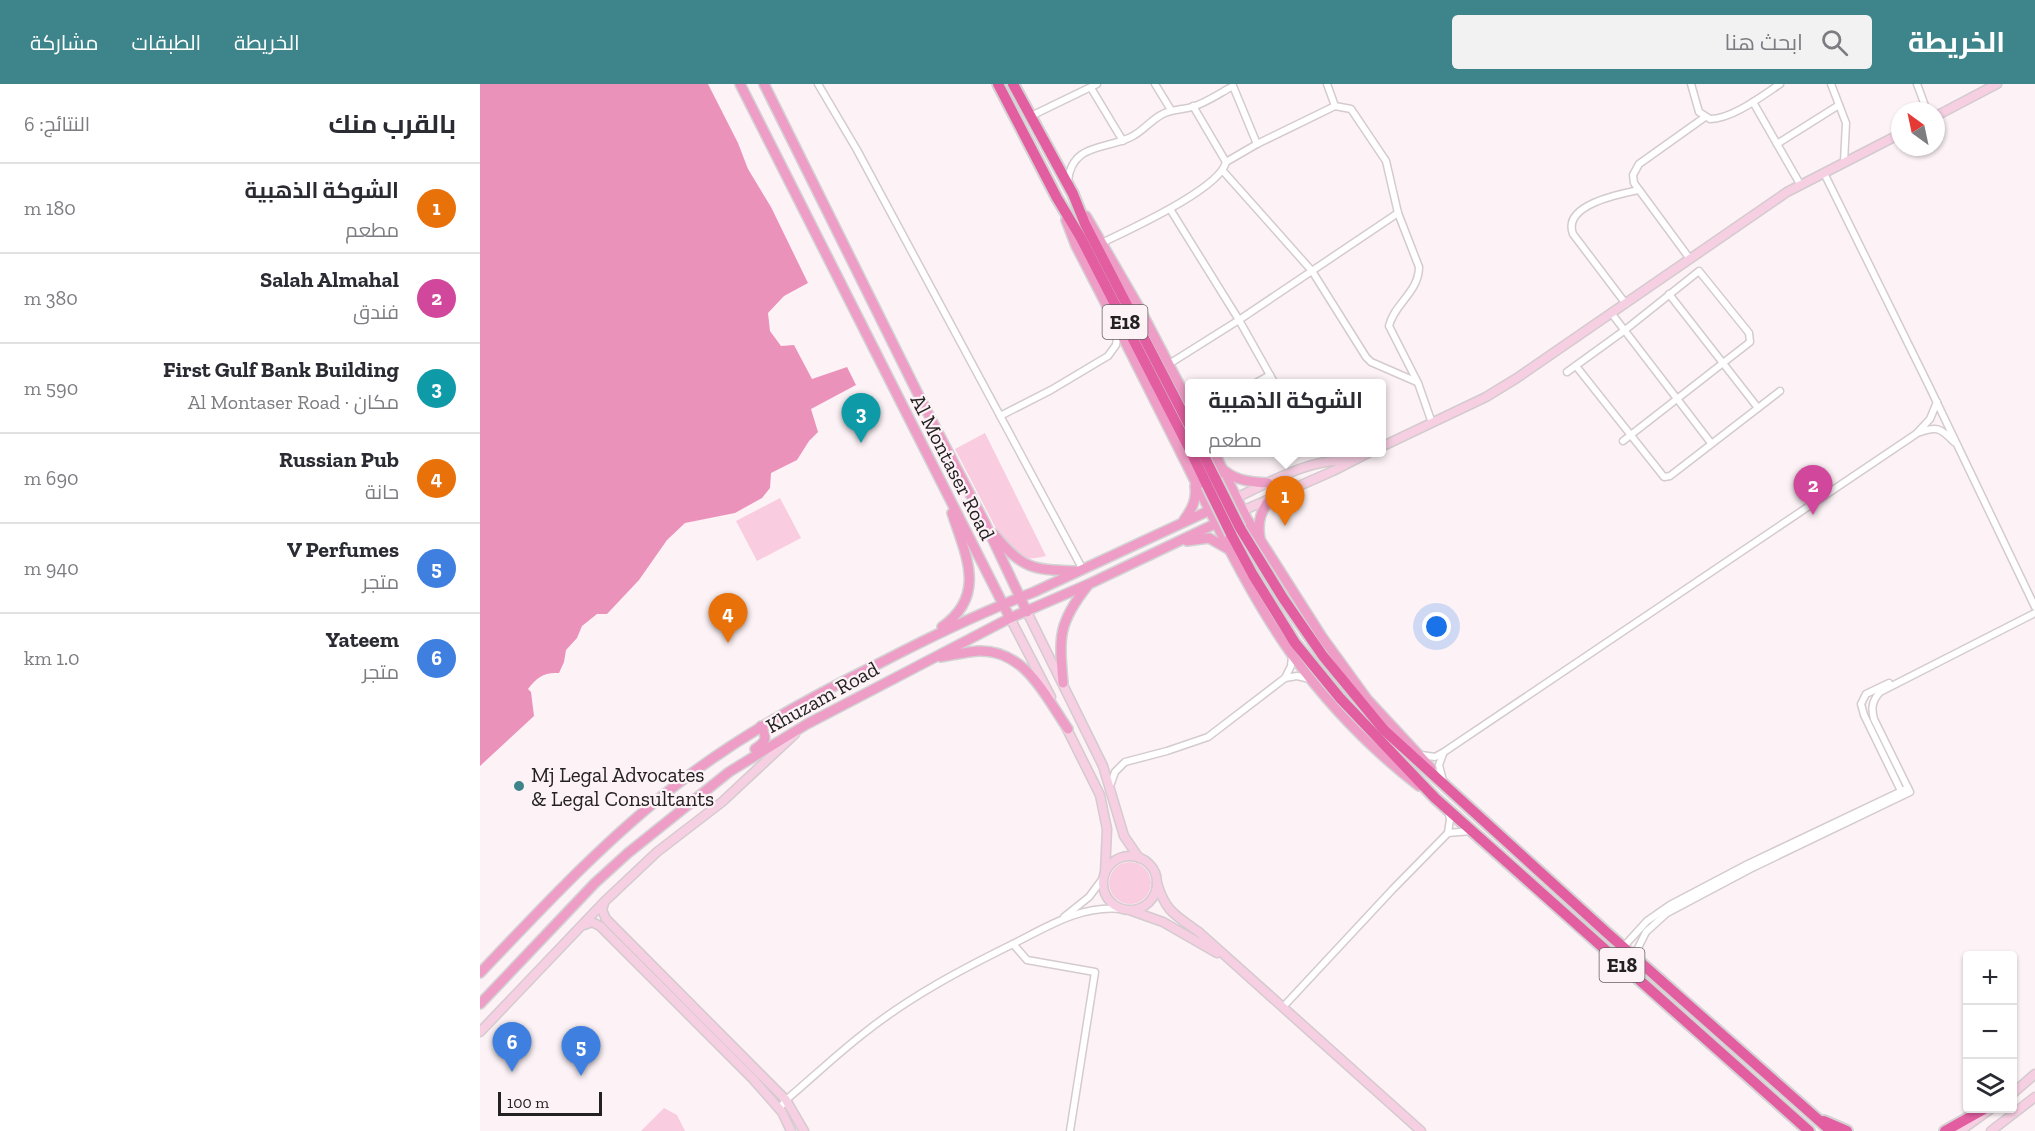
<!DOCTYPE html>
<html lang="ar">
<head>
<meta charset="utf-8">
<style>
  body { margin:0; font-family:"Zilla Slab",Cairo,serif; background:#f2f2f3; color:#2b2b33; direction:rtl }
  .controls { position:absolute; right:18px; bottom:18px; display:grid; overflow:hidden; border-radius:6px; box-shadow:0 2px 4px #0004 }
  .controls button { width:54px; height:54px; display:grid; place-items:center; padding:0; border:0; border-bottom:2px solid #e1e1e2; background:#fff; color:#2b2b33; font:30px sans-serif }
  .compass { position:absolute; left:1411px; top:18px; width:54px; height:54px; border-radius:50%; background:#fff; box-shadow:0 2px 4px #0004; rotate:327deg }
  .scale { position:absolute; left:18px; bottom:15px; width:104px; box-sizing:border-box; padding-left:6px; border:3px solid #242122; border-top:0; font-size:16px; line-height:21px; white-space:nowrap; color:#242122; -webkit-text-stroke:4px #fdf3f7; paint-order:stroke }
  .you { position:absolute; left:957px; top:543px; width:21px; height:21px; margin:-15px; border:4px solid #fff; border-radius:50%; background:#1a73e8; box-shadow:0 0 0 9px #1a73e833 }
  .badge { display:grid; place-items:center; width:39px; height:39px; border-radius:50%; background:#3d858b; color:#fff; font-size:20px; font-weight:700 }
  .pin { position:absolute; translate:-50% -50px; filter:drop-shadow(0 2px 3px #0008) }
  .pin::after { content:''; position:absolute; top:32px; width:21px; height:18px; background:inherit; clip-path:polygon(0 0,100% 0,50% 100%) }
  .popup { position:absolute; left:705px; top:295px; width:201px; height:78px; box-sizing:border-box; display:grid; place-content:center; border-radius:6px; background:#fff; filter:drop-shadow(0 2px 4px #0005); font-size:20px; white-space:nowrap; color:#7c7c81 }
  .popup b { font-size:22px; color:#2b2b33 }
  .popup::after { content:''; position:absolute; left:50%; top:100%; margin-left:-12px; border:12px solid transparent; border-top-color:#fff }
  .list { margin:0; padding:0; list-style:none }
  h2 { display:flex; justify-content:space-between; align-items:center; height:78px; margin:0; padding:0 24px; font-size:26px }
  h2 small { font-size:20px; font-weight:400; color:#7c7c81 }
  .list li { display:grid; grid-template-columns:39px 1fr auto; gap:18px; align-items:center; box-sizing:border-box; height:90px; padding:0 24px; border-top:2px solid #e1e1e2 }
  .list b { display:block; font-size:22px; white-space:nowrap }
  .list p { margin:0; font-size:20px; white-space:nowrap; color:#7c7c81 }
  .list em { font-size:20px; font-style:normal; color:#7c7c81 }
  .icon { flex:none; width:33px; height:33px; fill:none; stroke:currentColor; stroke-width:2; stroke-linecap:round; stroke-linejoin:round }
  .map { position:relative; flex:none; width:1555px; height:1047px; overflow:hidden; direction:ltr }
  header { display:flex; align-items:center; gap:36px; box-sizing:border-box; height:84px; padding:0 30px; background:#3d858b; color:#fff }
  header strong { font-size:28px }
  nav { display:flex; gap:33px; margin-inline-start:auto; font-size:21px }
  .search { width:420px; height:54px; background:#f2f2f3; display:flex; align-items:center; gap:15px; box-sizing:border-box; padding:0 21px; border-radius:6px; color:#7c7c81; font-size:22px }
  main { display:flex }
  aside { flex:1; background:#fff }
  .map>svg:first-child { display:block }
  .green { fill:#f9ccdf }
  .water { fill:#eb92ba }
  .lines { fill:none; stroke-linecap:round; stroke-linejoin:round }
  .street-casing { stroke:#d4cbce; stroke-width:9 }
  .secondary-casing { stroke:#d4cbce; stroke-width:11 }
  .primary-casing { stroke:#d3d3d3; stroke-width:12 }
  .highway-casing { stroke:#d3d3d3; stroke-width:14 }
  .street { stroke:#fff; stroke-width:6 }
  .secondary { stroke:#f6cfe2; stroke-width:8 }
  .primary { stroke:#ee9ec6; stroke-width:9 }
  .highway { stroke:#e25ea0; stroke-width:10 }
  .highway-bridge-casing { stroke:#d3d3d3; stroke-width:14; stroke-linecap:butt }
  .highway-bridge { stroke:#e25ea0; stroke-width:10 }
  .poi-dot { fill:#3d858b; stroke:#fdf3f7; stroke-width:2 }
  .labels { text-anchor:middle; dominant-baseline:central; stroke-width:4.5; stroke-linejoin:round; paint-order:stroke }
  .shield { fill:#fdf3f7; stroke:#656062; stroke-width:1.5 }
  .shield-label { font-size:20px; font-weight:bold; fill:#242122 }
  .street-label { font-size:21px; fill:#242122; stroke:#fdf3f7 }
  .poi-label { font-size:21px; fill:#242122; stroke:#fdf3f7; text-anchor:start }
</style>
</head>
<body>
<header>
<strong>الخريطة</strong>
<div class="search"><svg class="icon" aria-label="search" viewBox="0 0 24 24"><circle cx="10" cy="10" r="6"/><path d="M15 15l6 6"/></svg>ابحث هنا</div>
<nav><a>الخريطة</a><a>الطبقات</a><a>مشاركة</a></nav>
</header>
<main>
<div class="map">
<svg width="1555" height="1047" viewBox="0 0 1555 1047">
  <rect width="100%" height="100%" fill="#fdf3f7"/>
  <g class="green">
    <path d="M505 349 566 472C544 477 538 475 523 458L475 365Z"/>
    <path d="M300 414 321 454 277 477 256 437Z"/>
    <circle cx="650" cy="799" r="21"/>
    <path d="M184 1024 197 1031 205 1047H161Z"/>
  </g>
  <path class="water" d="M0 0H228L258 59 268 85 291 123 328 199 304 212 288 229 290 247 301 262 314 261 332 295 367 283 376 301 331 325 338 348 329 357 317 376 291 389 290 404 282 414 255 429 205 439 187 456 159 496 127 530H117L102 542 97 554 86 566 84 578 79 589C64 588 57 593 48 605L51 608 54 632 0 682Z"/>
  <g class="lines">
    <g class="street-casing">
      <g id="street">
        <path d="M338 0 377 66 602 484"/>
        <path d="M675 0 691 26"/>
        <path d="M847 0 855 22 871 25 906 77 918 129 939 183C939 208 914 220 909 242L938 299 952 339"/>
        <path d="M1211 0 1219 28 1230 35C1252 35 1282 12 1300 0"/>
        <path d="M1351 0 1366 39 1364 78"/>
        <path d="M1437 0 1447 27"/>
        <path d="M611 4 643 57"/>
        <path d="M1273 18 1320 100"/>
        <path d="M713 22 746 78"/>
        <path d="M551 32 617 0"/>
        <path d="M1297 60 1359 21"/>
        <path d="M743 87 832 187 886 273 891 278 937 298"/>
        <path d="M1344 89 1449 302 1555 523"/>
        <path d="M588 97C592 59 625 66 651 53 662 48 670 37 681 31 690 25 702 26 712 23 726 19 740 9 753 2L777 60"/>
        <path d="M690 125 759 236 795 300"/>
        <path d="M622 159C648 146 740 105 746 78L777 60 855 22"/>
        <path d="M1210 175 1154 99 1153 91 1159 80 1225 33"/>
        <path d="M1189 210 1278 324"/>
        <path d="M1146 220 1093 150C1082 121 1139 110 1159 106"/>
        <path d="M1132 230 1231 359"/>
        <path d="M689 280 759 236 918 129"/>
        <path d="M1096 282 1184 393 1190 392 1300 307"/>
        <path d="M1087 288 1145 246 1219 187 1269 249 1270 258 1143 357"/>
        <path d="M774 300 790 291"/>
        <path d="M520 332 571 306 628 272 636 261 638 247"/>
        <path d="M1437 349C1456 342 1460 343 1474 358"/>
        <path d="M850 368 863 376"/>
        <path d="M805 594 817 592 830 595"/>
        <path d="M1409 599 1386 610 1381 620 1384 631 1423 711"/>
        <path d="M941 671 955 673 964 668 1436 350 1450 335 1457 318"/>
        <path d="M963 697 959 681 963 670"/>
        <path d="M630 702 635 688 645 678 687 667 728 653 805 594 811 582 812 572"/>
        <path d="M968 726 970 735 968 749"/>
        <path d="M584 833 609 813 624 793"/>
        <path d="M533 860 547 876 615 888 590 1047"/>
        <path d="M1146 860 1167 837 1190 821 1268 780 1428 704"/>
        <path d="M1156 868 1166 848 1187 829 1270 785 1430 708 1394 635C1391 624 1392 617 1400 608L1555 529"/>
        <path d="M803 923 913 805 968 749 991 747"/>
        <path d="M299 1025 306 1016C332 994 356 971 383 950 429 913 482 885 535 859 570 841 602 821 642 825"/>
      </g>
    </g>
    <g class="secondary-casing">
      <g id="secondary">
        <path d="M1456 32 1517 0"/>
        <path d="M901 363 1006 313 1037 294 1307 108 1420 50"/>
        <path d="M756 414C790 398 832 373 871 377"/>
        <path d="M762 427 853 387 890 368"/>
        <path d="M547 528 623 682 644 752 659 774"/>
        <path d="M530 534 571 613"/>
        <path d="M585 641 620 711 627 745 625 789"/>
        <circle cx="650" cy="799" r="27"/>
        <path d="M677 799C686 829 696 831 720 849L941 1047"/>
        <path d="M124 819 122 826 126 835 306 1016 324 1047"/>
        <path d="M652 827 683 838 737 869"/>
        <path d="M104 841 112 838 120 842 273 995 302 1028 311 1047"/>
        <path d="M0 948 124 818 177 768 242 718 315 650"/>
        <path d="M1532 1010 1555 990"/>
        <path d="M1480 1047 1512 1024"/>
        <path d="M1511 1047 1555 1013"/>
      </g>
    </g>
    <g class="primary-casing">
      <g id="primary">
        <path d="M260 0 530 534"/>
        <path d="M284 0 438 310 504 437 547 528"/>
        <path d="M606 132 660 225 709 319"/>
        <path d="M586 136 596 162C633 233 669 305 705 377 738 443 770 512 813 572 848 620 891 665 939 702"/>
        <path d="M734 368 767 435 842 553 887 615 951 684"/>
        <path d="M745 387C757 397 772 398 788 399"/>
        <path d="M704 436C712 425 717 416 715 402"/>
        <path d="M514 450C541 484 552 486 595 487"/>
        <path d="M780 455C777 437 781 426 792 413"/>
        <path d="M707 457 729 454 750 466"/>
        <path d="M462 543C507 511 486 472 472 429"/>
        <path d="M461 573C473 571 486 568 498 567 545 565 565 612 588 645"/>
        <path d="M583 599C579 552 578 539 608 501"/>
        <path d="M275 665C287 657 287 654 281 642"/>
        <path d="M0 889C63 823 124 757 196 701 261 651 329 614 402 578 452 552 502 528 554 508L756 414"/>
        <path d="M0 920 115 799 148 769 249 688 327 640 530 534 609 500 762 427"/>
      </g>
    </g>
    <g class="highway-casing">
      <g id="highway">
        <path d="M518 0 577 114 601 154 709 364"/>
        <path d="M533 0 593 110 605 140 709 341"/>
        <path d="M711 368 727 401"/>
        <path d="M722 368 736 396"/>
        <path d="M760 444 803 514 843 572 904 646 1126 848 1351 1047"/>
        <path d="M751 450 773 491 815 559 860 614 955 714 1329 1047"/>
        <path d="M1344 1037 1367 1047"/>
        <path d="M1465 1047 1506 1024"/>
      </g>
    </g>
    <use href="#street" class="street"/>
    <use href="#secondary" class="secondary"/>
    <use href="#primary" class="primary"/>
    <use href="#highway" class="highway"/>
    <g class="highway-bridge-casing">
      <g id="highway-bridge">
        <path d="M736 396 760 444"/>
        <path d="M727 401 751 450"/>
      </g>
    </g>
    <use href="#highway-bridge" class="highway-bridge"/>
  </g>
  <circle class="poi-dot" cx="39" cy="702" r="6"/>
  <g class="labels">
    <g class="shield">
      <rect x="622.5" y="221" width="45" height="34" rx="4.5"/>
      <rect x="1119.5" y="864" width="45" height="34" rx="4.5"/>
    </g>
    <g class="shield-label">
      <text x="645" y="238">E18</text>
      <text x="1142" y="881">E18</text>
    </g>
    <g class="street-label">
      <text transform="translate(473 383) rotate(63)">Al Montaser Road</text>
      <text transform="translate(342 613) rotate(-29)">Khuzam Road</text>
    </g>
    <g class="poi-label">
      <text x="51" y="690">Mj Legal Advocates<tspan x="51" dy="24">&amp; Legal Consultants</tspan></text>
    </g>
  </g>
</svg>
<div class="controls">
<button>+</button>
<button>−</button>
<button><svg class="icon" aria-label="layers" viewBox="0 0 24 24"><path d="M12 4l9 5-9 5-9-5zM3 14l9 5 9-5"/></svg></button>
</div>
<svg class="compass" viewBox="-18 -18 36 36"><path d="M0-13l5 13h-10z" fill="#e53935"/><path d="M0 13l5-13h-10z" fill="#7c7c81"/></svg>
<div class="scale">100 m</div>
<div class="you"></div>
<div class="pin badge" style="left:805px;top:442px;background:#e8710a">1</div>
<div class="popup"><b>الشوكة الذهبية</b>مطعم</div>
<div class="pin badge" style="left:1333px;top:431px;background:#d1479c">2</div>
<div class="pin badge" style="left:381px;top:359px;background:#0f9aa8">3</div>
<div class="pin badge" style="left:248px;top:559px;background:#e8710a">4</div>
<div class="pin badge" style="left:101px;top:992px;background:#3f7fe0">5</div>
<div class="pin badge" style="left:32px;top:988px;background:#3f7fe0">6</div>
</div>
<aside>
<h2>بالقرب منك<small>النتائج: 6</small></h2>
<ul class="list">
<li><span class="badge" style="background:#e8710a">1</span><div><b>الشوكة الذهبية</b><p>مطعم</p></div><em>180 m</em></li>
<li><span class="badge" style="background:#d1479c">2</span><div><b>Salah Almahal</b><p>فندق</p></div><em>380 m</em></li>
<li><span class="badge" style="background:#0f9aa8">3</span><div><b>First Gulf Bank Building</b><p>مكان · Al Montaser Road</p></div><em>590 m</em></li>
<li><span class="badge" style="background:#e8710a">4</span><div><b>Russian Pub</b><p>حانة</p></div><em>690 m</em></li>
<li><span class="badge" style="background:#3f7fe0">5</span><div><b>V Perfumes</b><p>متجر</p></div><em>940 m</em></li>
<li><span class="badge" style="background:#3f7fe0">6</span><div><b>Yateem</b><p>متجر</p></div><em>1.0 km</em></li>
</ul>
</aside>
</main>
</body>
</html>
